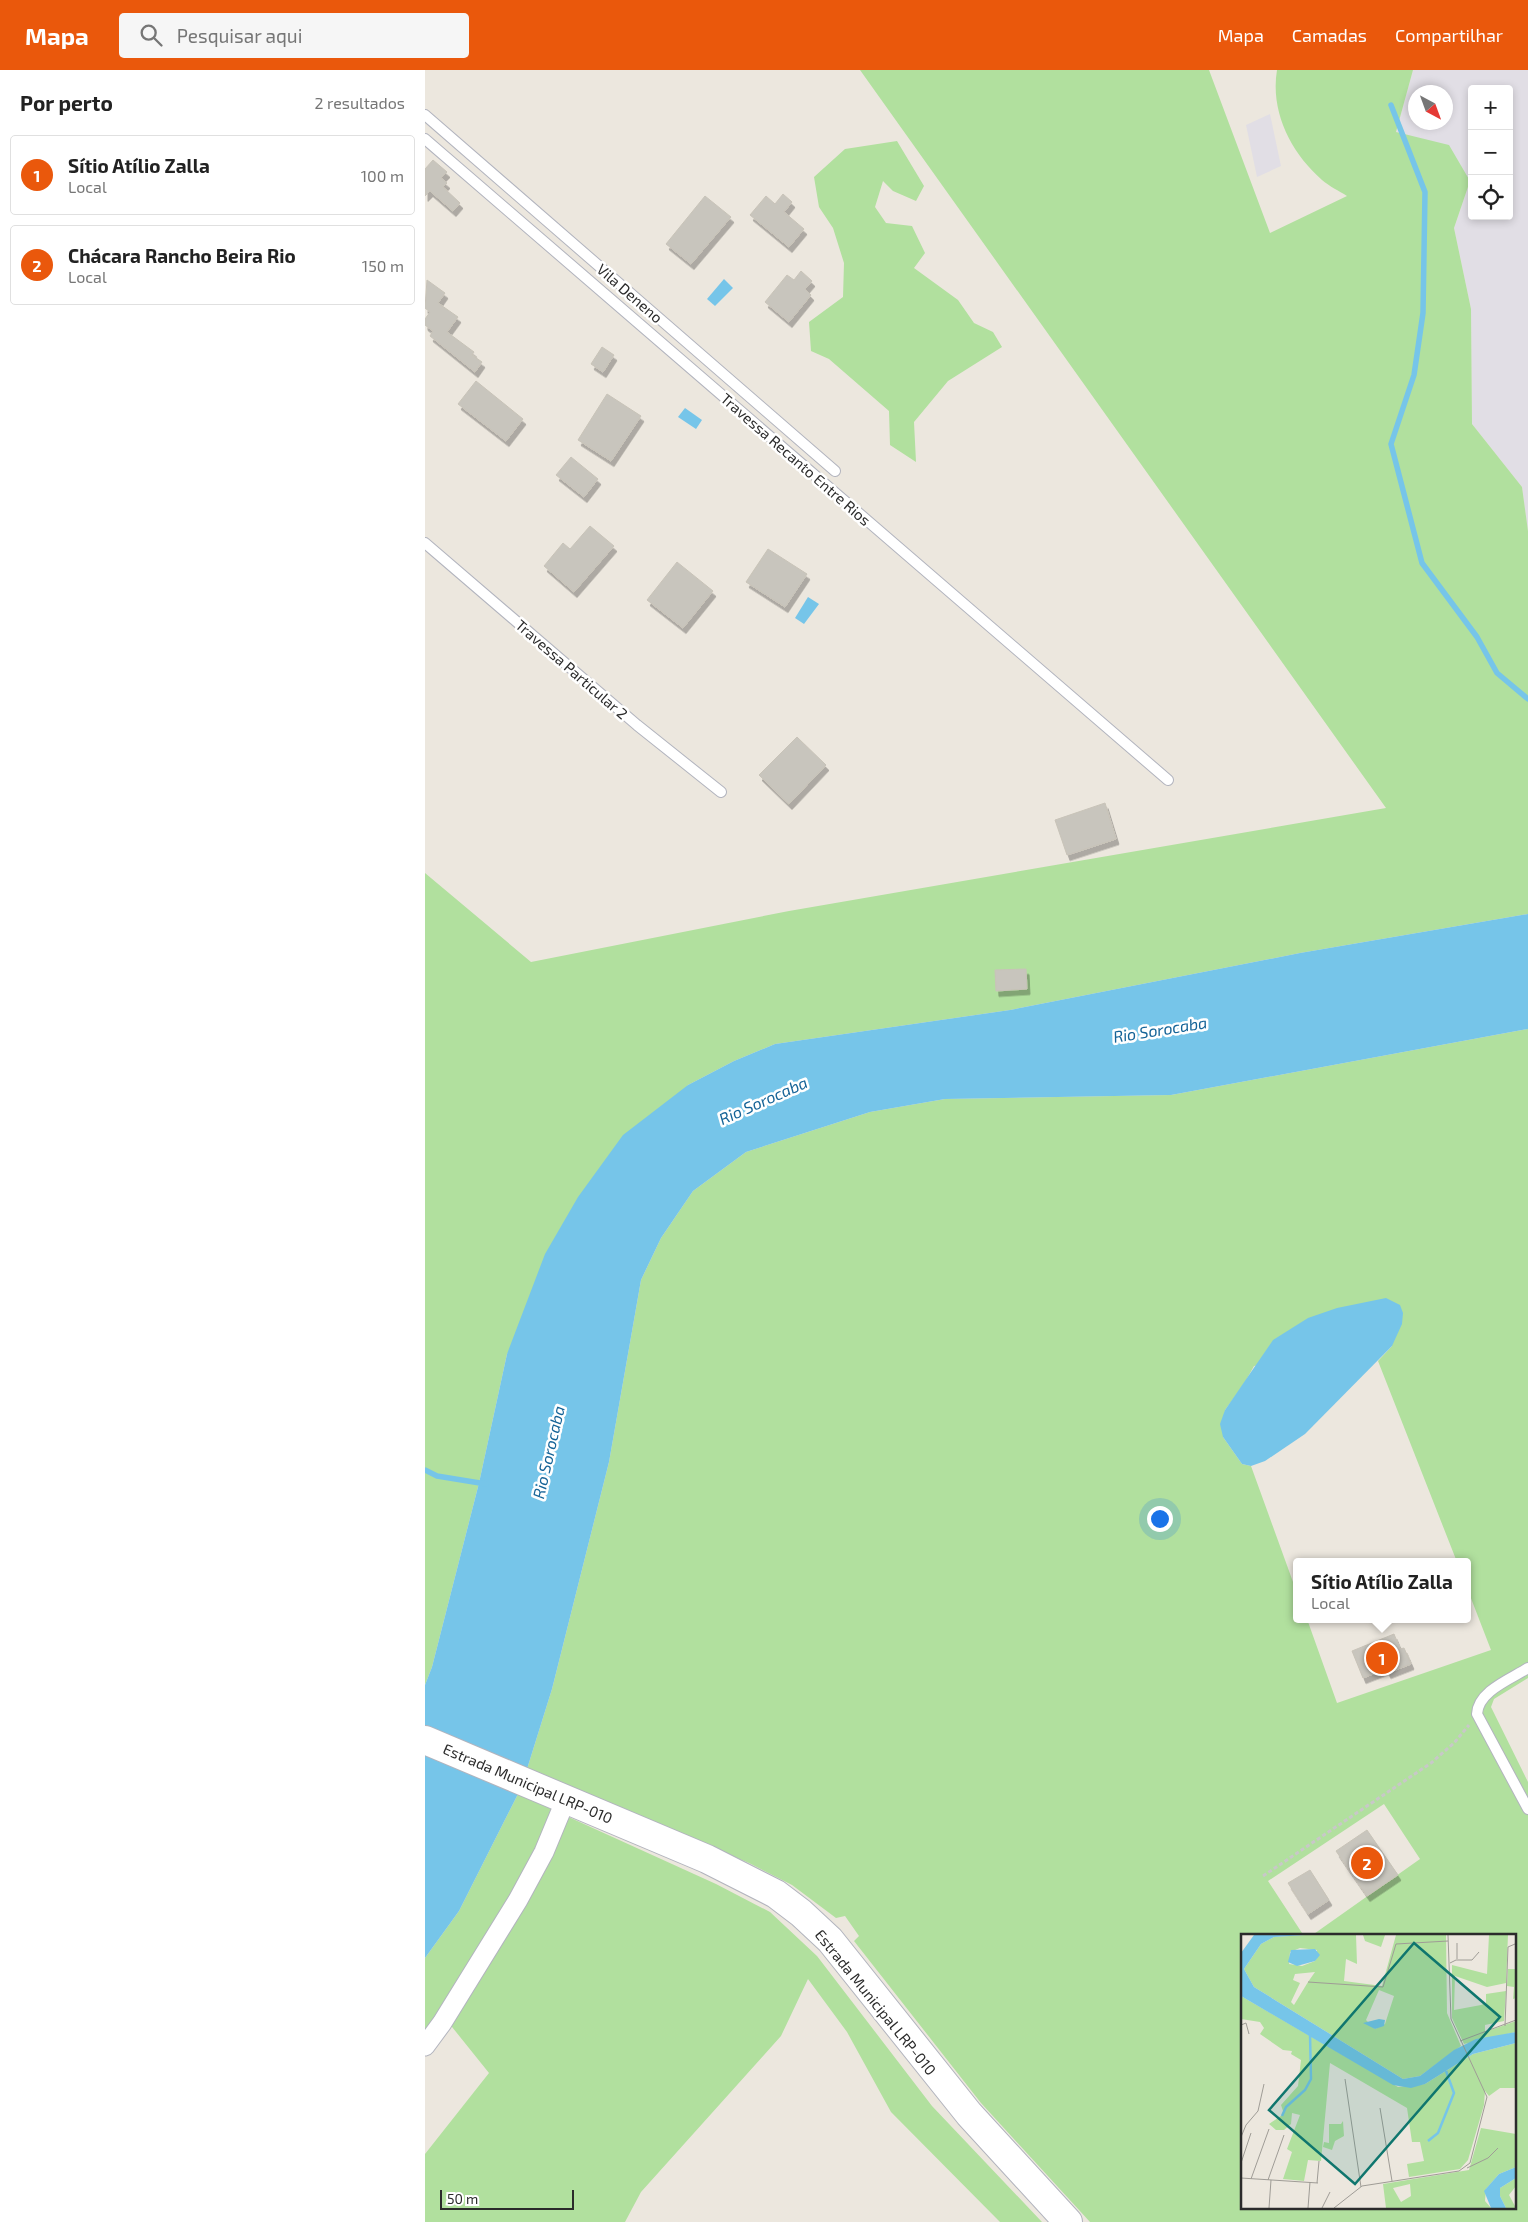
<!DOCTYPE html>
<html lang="pt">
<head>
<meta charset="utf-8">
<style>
  body { margin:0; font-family:"Exo 2",sans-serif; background:#f6f6f6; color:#222 }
  .controls { position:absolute; right:15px; top:15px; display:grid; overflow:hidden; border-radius:5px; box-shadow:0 2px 8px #0003 }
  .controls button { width:45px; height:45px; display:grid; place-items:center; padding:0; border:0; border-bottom:1px solid #e0e0e0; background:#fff; color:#222; font:25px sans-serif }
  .compass { position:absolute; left:983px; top:15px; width:45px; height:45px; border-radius:50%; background:#fff; box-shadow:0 2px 8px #0003; rotate:139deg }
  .scale { position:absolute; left:15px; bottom:12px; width:134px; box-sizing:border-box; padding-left:5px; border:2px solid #2b2b2b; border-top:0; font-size:14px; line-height:18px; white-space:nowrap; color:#2b2b2b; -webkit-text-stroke:4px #fff; paint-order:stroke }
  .you { position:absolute; left:734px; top:1448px; width:18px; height:18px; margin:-12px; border:4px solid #fff; border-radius:50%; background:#1a73e8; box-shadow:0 0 0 8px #1a73e833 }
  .badge { display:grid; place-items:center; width:32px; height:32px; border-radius:50%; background:#ea580c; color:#fff; font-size:16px; font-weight:700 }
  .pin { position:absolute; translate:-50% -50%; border:2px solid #fff; box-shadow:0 1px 5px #0006 }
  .popup { position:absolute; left:868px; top:1488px; width:178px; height:65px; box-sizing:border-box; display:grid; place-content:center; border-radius:5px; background:#fff; filter:drop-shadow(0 1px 4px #0005); font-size:16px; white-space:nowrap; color:#767676 }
  .popup b { font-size:19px; color:#222 }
  .popup::after { content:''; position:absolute; left:50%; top:100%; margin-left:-10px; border:10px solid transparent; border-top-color:#fff }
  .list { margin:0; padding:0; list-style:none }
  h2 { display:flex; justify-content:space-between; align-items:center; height:65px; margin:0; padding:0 20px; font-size:21px }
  h2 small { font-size:16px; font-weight:400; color:#767676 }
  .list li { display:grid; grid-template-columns:32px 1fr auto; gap:15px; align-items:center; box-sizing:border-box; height:80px; margin:0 10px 10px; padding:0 10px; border:1px solid #e0e0e0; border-radius:5px }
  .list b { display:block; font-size:19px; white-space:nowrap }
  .list p { margin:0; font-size:16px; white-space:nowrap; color:#767676 }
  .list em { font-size:16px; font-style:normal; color:#767676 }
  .icon { flex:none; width:28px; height:28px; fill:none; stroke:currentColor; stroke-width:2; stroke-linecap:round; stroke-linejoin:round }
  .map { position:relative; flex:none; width:1103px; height:2152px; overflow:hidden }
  header { display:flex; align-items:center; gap:30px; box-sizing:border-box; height:70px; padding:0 25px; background:#ea580c; color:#fff }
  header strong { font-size:24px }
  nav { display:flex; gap:28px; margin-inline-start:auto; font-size:18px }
  .search { width:350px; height:45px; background:#f6f6f6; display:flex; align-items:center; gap:12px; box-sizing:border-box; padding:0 18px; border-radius:5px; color:#767676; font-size:19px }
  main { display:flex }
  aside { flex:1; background:#fff }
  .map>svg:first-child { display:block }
  .industrial { fill:#e1dee5; fill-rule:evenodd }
  .green { fill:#b1e09e; fill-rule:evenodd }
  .water { fill:#76c5e9 }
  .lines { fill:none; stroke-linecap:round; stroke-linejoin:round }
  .stream { stroke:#76c5e9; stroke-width:5.5 }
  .building { fill:#c8c5bd; stroke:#c8c3b8; filter:url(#shadow) }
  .lane-casing { stroke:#b2b4be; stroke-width:12 }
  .street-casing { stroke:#b2b4be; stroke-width:21 }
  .secondary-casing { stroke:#b2b4be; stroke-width:30 }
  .path { stroke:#c8c8c8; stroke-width:3; stroke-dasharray:4 2.5; stroke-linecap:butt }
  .lane { stroke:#fff; stroke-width:10 }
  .street { stroke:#fff; stroke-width:19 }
  .secondary { stroke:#fff; stroke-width:28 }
  .labels { text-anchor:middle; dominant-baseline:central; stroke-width:5; stroke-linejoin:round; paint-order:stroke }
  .street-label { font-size:15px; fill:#2b2b2b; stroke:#fff }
  .water-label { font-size:16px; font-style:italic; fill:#146397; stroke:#fff }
  .inset-river { fill:none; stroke:#76c5e9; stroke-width:2.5 }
  .inset-road { fill:none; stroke:#9f9c96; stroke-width:1 }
  .view { fill:#0f766e; fill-opacity:0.15; stroke:#0f766e; stroke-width:2.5 }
  .inset-edge { fill:none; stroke:#2b2b2b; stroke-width:2.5 }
</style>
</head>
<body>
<header>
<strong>Mapa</strong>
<div class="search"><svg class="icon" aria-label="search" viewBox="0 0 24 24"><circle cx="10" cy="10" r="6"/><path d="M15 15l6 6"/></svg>Pesquisar aqui</div>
<nav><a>Mapa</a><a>Camadas</a><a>Compartilhar</a></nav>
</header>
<main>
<aside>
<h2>Por perto<small>2 resultados</small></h2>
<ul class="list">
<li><span class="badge">1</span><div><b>Sítio Atílio Zalla</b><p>Local</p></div><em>100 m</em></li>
<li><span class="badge">2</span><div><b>Chácara Rancho Beira Rio</b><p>Local</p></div><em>150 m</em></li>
</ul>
</aside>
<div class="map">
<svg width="1103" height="2152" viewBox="0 0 1103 2152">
  <defs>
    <filter id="shadow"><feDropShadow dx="3" dy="5.5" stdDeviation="0" flood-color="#0004"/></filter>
  </defs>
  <rect width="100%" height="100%" fill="#ece7de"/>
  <g class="industrial">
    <path d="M988 0H1103V461L1097 417 1047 354 1046 239 1029 158 1045 111 971 62ZM1047 19H1084V146H1047ZM991 22H1021V52H991Z"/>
    <path d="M845 44 856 96 832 107 821 55Z"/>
  </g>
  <g class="green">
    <path d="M435 0H784L845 163 922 126C914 121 904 116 897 110 866 83 845 42 852 0H988L971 62 1024 75 1045 111 1029 158 1046 239 1047 354 1097 417 1103 461V844L875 883 585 940 350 974 309 991 263 1015 82 1284 54 1413 7 1597 0 1615V803L106 892 364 841 961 738Z"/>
    <path d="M472 71 499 116 491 131 468 121 458 111 450 137 461 153 487 156 500 183 489 198 533 230 549 253 568 262 577 277 523 311 489 352 491 392 465 375 464 341 404 289 386 281 384 252 418 227 419 193 408 158 394 137 389 107 420 79Z"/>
    <path d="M1103 959V1608L1069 1629 1066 1637 1103 1712V2152H665L556 2033 429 1871 434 1866 420 1846 411 1848 367 1815 324 1793 102 1699 127 1619 184 1392 216 1210 236 1168 268 1121 321 1082 445 1042 520 1029 746 1025ZM967 1276 953 1291 1032 1492H1042V1518L1066 1580 912 1633 882 1549H872V1523L826 1396 817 1394 798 1367 800 1340 819 1314 829 1296ZM959 1734 995 1789 886 1866H1089V2138H817V1866H879L843 1811Z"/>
    <path d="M93 1724 291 1814 345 1842 392 1886 507 2036 617 2152H575L466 2042 422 1962 383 1909 356 1966 216 2122 200 2152H0V2084L64 2003 15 1942 0 1963V1888L34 1841Z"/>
  </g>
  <g class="water">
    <path d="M299 209 308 218 290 236 282 229Z"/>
    <path d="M260 338 277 350 271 359 253 347Z"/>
    <path d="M383 527 394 534 379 554 370 548Z"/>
    <path d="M1103 844V959L746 1025 520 1029 445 1042 321 1082 268 1121 236 1168 216 1210 184 1392 127 1619 102 1699 93 1724 34 1841 0 1888V1615L7 1597 54 1413 82 1284 120 1184 153 1127 198 1065 263 1015 309 991 350 974 585 940 875 883Z"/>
    <path d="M961 1228 975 1235 978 1243 977 1254 967 1276 880 1364 840 1391 826 1396 817 1394 798 1367 795 1354 800 1340 848 1270 883 1248 912 1238Z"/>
  </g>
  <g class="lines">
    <g class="stream">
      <path d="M966 35 1000 122 998 243 989 305 966 374 997 493 1052 567 1072 603 1103 629"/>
      <path d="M0 1400 12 1406 61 1414"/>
    </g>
  </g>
  <g class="building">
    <path d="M8 90 22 102 16 108 22 113 18 117 35 133 28 141 5 121 0 126V99Z"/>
    <path d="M358 124 367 132 359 142 379 159 364 177 325 145 341 126 350 134Z"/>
    <path d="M280 126 306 147 266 194 241 174Z"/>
    <path d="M376 201 387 211 380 219 386 225 364 252 340 232 362 205 369 210Z"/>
    <path d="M2 210 20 223 13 233 33 247 22 262 49 282 47 285 57 292 50 302 5 266 8 261 0 255V249L5 242 0 238Z"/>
    <path d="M177 277 189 285 178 302 166 294Z"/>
    <path d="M51 311 98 349 81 371 33 334Z"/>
    <path d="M182 324 216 346 186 391 153 370Z"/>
    <path d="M146 387 173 409 159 427 131 405Z"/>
    <path d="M165 456 189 476 149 522 119 496 138 473 145 479Z"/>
    <path d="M343 479 382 504 360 537 321 512Z"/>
    <path d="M252 492 288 521 258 558 222 530Z"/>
    <path d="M372 667 401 695 364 734 334 705Z"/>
    <path d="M680 733 691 769 642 785 630 750Z"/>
    <path d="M601 899 602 919 571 921 570 900Z"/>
    <path d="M969 1564 975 1579 979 1578 986 1594 963 1603 961 1599 938 1608 927 1581Z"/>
    <path d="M942 1760 973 1805 942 1826 911 1781Z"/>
    <path d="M885 1800 904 1830 883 1844 863 1813Z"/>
  </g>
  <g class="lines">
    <g class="lane-casing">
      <g id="lane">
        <path d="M0 45 410 401"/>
        <path d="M0 69 743 710"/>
        <path d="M0 473 212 655 296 722"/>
        <path d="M1103 1598C1086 1609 1053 1621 1052 1644L1103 1739"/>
      </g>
    </g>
    <g class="street-casing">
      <path id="street" d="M0 1976 17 1953 93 1830 119 1782 141 1729"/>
    </g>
    <g class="secondary-casing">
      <path id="secondary" d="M0 1670 282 1789 351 1824 376 1843 405 1870 544 2044 643 2152"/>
    </g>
    <path class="path" d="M838 1806 1006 1693 1029 1673 1044 1655"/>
    <use href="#lane" class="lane"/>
    <use href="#street" class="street"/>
    <use href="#secondary" class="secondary"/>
  </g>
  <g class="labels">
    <g class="street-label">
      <text transform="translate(205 223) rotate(41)">Vila Deneno</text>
      <text transform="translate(371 389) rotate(41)">Travessa Recanto Entre Rios</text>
      <text transform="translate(147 599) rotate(41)">Travessa Particular 2</text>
      <text transform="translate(103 1713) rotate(23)">Estrada Municipal LRP-010</text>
      <text transform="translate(451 1932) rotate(51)">Estrada Municipal LRP-010</text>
    </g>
    <g class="water-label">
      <text transform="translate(735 959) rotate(-9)">Rio Sorocaba</text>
      <text transform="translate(338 1030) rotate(-24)">Rio Sorocaba</text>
      <text transform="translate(123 1382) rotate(-77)">Rio Sorocaba</text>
    </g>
  </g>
  <g transform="translate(816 1864)">
    <rect width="275" height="275" fill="#ece7de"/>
    <path d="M64 1H115L116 30 105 25 103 47 141 52 155 1H205L206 79 220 112 179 142 162 145 13 53 3 35 20 10 33 3ZM59 14 76 16 74 27 61 32 48 30 49 18ZM74 38 67 48 53 71 50 68 59 49 52 46 54 40ZM138 56 153 62 144 90 134 95 125 86ZM122 1H144L140 13 124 7ZM248 1H267L265 49 246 53 214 42 213 76 240 71 245 69V60L265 57 263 87 244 91V98L275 87V98L223 110 211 84V31L246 40ZM267 35H275V64L272 65 273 53 266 52ZM0 62 157 153 184 150 232 120 275 109V154H259L248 162 244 157 243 171 227 226 219 235 168 243 166 230 183 227 179 208H171L166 174 89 129 80 227 67 226 63 247 42 245 51 218 46 215 59 181 51 179 50 190 43 196H35L28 190 43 180 40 171 57 152 60 126 50 120 51 117 42 116 19 100 23 94 19 88 0 85ZM102 187 103 202 94 207 91 216 82 213 83 208 88 209V190H100ZM240 194 275 200V233L258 240 245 255 244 267 250 274H145L142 250 228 236ZM169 250 170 262 160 268 152 254ZM275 244V252L268 261 275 274H265L259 262V254Z" fill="#b1e09e" fill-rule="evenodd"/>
    <path d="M13 1H64L33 3 20 10 3 35 13 53 162 145 179 142 213 116 235 105 275 98V109L232 120 184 150 170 154 152 151 0 62V19ZM74 15 79 21 74 27 56 32 47 28 50 16ZM138 85 144 86 143 92 134 95 122 89ZM275 233V244L259 254V262L265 274H250L243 257 258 240Z" fill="#76c5e9"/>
    <path class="inset-river" d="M41 182 45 173 64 156 70 145 69 100M187 207 197 199 213 159 205 137"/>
    <path class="inset-road" d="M216 25V9M209 29 215 26H231L238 18M67 48 142 53 155 10 207 7M0 91 5 89 8 100M264 92 267 13 274 10M219 107 275 86M104 145 120 253M139 174 151 247M0 203 5 191 17 177 23 150M0 229 10 199M226 234 247 224 257 214M0 244 77 249M10 245 28 195M27 246 43 201M76 249 78 227M28 274 30 246M67 274 69 248M81 274 89 258M93 274 121 252 218 237 229 229 246 163 210 85 207 1"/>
    <path class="view" d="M173 9 259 83 114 250 28 176Z"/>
    <rect width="275" height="275" class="inset-edge"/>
  </g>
</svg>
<div class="controls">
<button>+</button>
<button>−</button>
<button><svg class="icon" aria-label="locate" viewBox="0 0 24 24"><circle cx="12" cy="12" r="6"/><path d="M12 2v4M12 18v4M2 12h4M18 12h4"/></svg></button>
</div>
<svg class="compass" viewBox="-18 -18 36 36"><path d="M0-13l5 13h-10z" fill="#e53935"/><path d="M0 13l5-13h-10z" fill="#767676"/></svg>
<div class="scale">50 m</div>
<div class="you"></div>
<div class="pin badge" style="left:957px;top:1588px">1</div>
<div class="popup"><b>Sítio Atílio Zalla</b>Local</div>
<div class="pin badge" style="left:942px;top:1793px">2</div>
</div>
</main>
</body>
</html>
